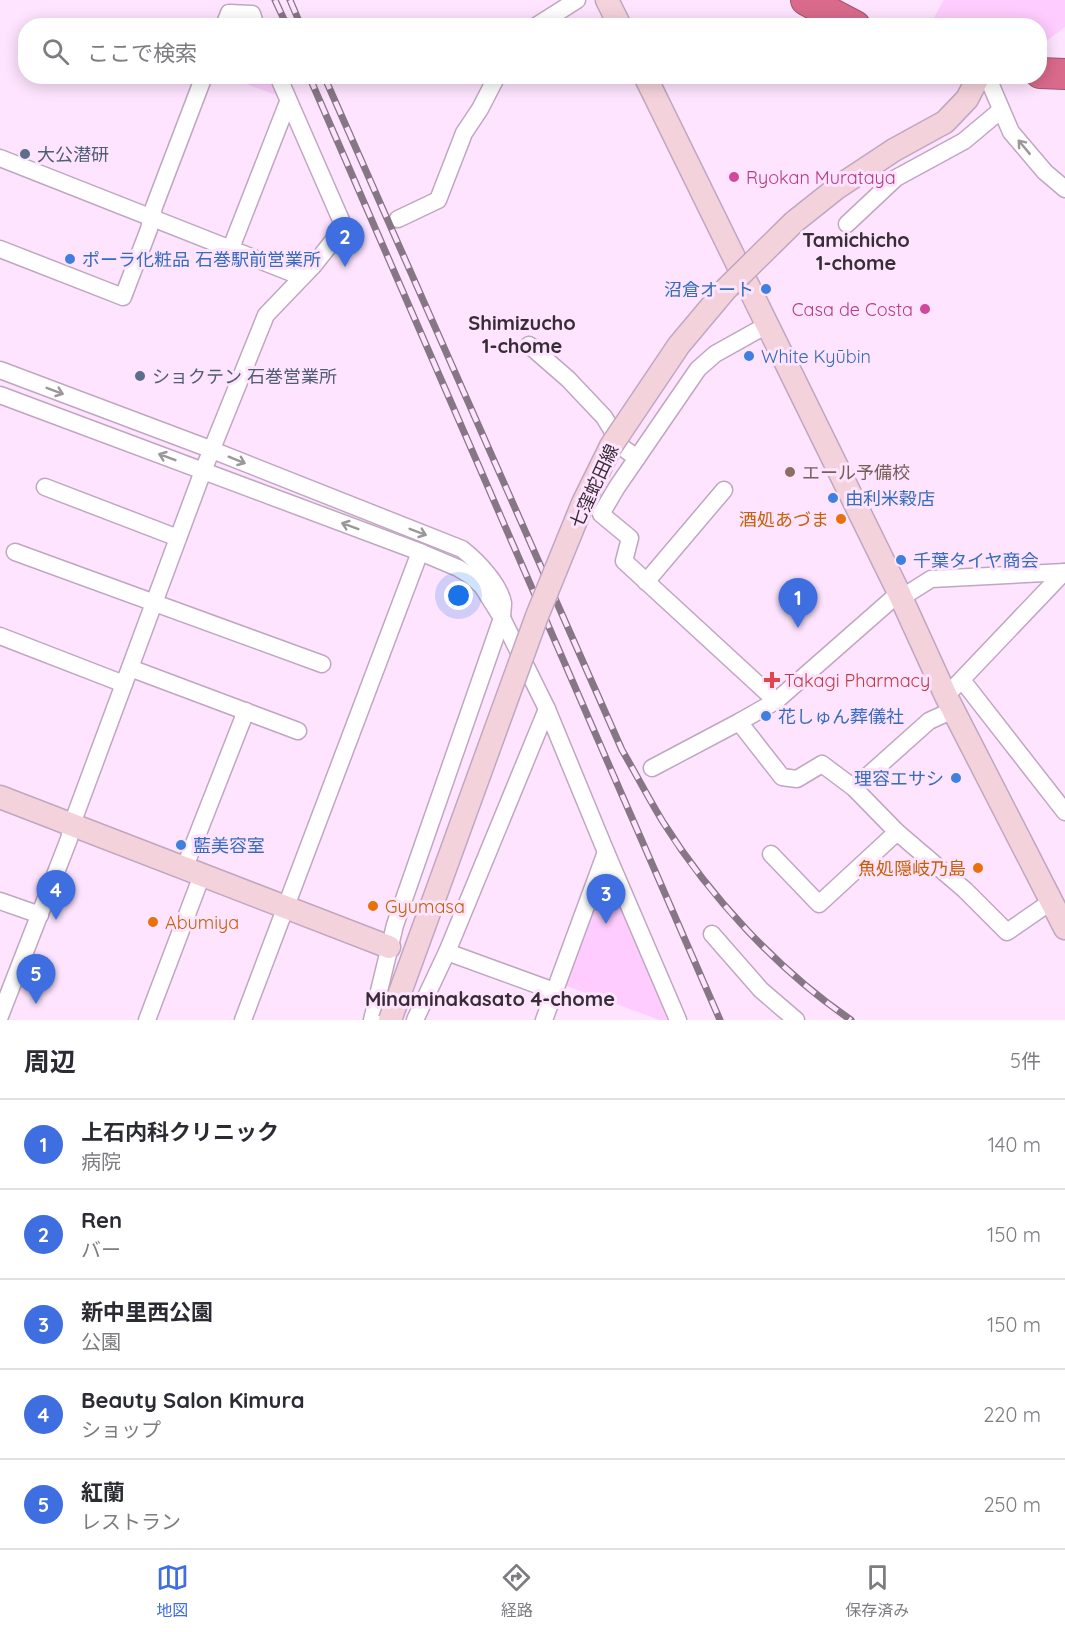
<!DOCTYPE html>
<html lang="ja">
<head>
<meta charset="utf-8">
<style>
  body { margin:0; font-family:Quicksand,"Noto Sans JP",sans-serif; background:#f7f7f7; color:#2b2b33 }
  .you { position:absolute; left:459px; top:596px; width:21px; height:21px; margin:-15px; border:4px solid #fff; border-radius:50%; background:#1a73e8; box-shadow:0 0 0 9px #1a73e833 }
  .badge { display:grid; place-items:center; width:39px; height:39px; border-radius:50%; background:#3e6edf; color:#fff; font-size:20px; font-weight:700 }
  .pin { position:absolute; translate:-50% -50px; filter:drop-shadow(0 2px 3px #0008) }
  .pin::after { content:''; position:absolute; top:32px; width:21px; height:18px; background:inherit; clip-path:polygon(0 0,100% 0,50% 100%) }
  .list { margin:0; padding:0; list-style:none }
  h2 { display:flex; justify-content:space-between; align-items:center; height:78px; margin:0; padding:0 24px; font-size:26px }
  h2 small { font-size:20px; font-weight:400; color:#7c7c81 }
  .list li { display:grid; grid-template-columns:39px 1fr auto; gap:18px; align-items:center; box-sizing:border-box; height:90px; padding:0 24px; border-top:2px solid #e1e1e2 }
  .list b { display:block; font-size:22px; white-space:nowrap }
  .list p { margin:0; font-size:20px; white-space:nowrap; color:#7c7c81 }
  .list em { font-size:20px; font-style:normal; color:#7c7c81 }
  .icon { flex:none; width:33px; height:33px; fill:none; stroke:currentColor; stroke-width:2; stroke-linecap:round; stroke-linejoin:round }
  .map { position:relative; flex:none; width:1065px; height:1020px; overflow:hidden }
  .search { position:absolute; background:#fff; box-shadow:0 3px 15px #0003; left:18px; right:18px; top:18px; height:66px; display:flex; align-items:center; gap:15px; box-sizing:border-box; padding:0 21px; border-radius:24px; color:#7c7c81; font-size:22px }
  .sheet { height:528px; background:#fff }
  nav { display:flex; justify-content:space-around; align-items:center; box-sizing:border-box; height:84px; border-top:2px solid #e1e1e2; background:#fff; font-size:16px; color:#7c7c81 }
  nav a { display:grid; justify-items:center; gap:3px }
  nav .on { color:#3e6edf }
  .map>svg:first-child { display:block }
  .green { fill:#feccfe }
  .lines { fill:none; stroke-linecap:round; stroke-linejoin:round }
  .street-casing { stroke:#c0a7c0; stroke-width:19 }
  .secondary-casing { stroke:#c0a7c0; stroke-width:25 }
  .highway-casing { stroke:#a0556e; stroke-width:32 }
  .street { stroke:#fff; stroke-width:16 }
  .secondary { stroke:#f4d2dc; stroke-width:22 }
  .highway { stroke:#d96a8c; stroke-width:30 }
  .rail-casing { stroke:#877686; stroke-width:7 }
  .rail { stroke:#fee4fe; stroke-width:4.5; stroke-dasharray:14; stroke-linecap:butt }
  .secondary-bridge-casing { stroke:#c0a7c0; stroke-width:25; stroke-linecap:butt }
  .secondary-bridge { stroke:#f4d2dc; stroke-width:22 }
  .oneway { stroke:#9b969a }
  .service-dot { fill:#5c6f8a; stroke:#fee4fe; stroke-width:2 }
  .hotel-dot { fill:#d1479c; stroke:#fee4fe; stroke-width:2 }
  .shop-dot { fill:#3f7fe0; stroke:#fee4fe; stroke-width:2 }
  .education-dot { fill:#8d6e63; stroke:#fee4fe; stroke-width:2 }
  .food-dot { fill:#e8710a; stroke:#fee4fe; stroke-width:2 }
  .health-dot { fill:#e0444e; stroke:#fee4fe; stroke-width:2 }
  .labels { text-anchor:middle; dominant-baseline:central; stroke-width:6; stroke-linejoin:round; paint-order:stroke }
  .service-label { font-size:18px; fill:#4e5e75; stroke:#fee4fe; text-anchor:start }
  .hotel-label { font-size:18px; fill:#b23c85; stroke:#fee4fe; text-anchor:start }
  .shop-label { font-size:18px; fill:#366cbe; stroke:#fee4fe; text-anchor:start }
  .education-label { font-size:18px; fill:#785e54; stroke:#fee4fe; text-anchor:start }
  .street-label { font-size:18px; fill:#372d36; stroke:#fee4fe }
  .food-label { font-size:18px; fill:#c56008; stroke:#fee4fe; text-anchor:end }
  .health-label { font-size:18px; fill:#be3a42; stroke:#fee4fe; text-anchor:start }
  .neighbourhood-label { font-size:20px; font-weight:bold; fill:#372d36; stroke:#fee4fe }
</style>
</head>
<body>
<div class="map">
<svg width="1065" height="1020" viewBox="0 0 1065 1020">
  <rect width="100%" height="100%" fill="#fee4fe"/>
  <g class="green">
    <path d="M944 0H1065V27L1040 46 1047 61 1040 60V26H929Z"/>
    <path d="M227 77H269L276 95Z"/>
    <path d="M606 863 667 1020H660L561 984Z"/>
  </g>
  <g class="lines">
    <g class="street-casing">
      <g id="street">
        <path d="M224 26 229 13 252 14 256 26"/>
        <path d="M536 26 577 0"/>
        <path d="M987 76 1011 132 1045 172 1065 189"/>
        <path d="M0 158 302 277"/>
        <path d="M398 219 438 200 464 133 480 109 497 76"/>
        <path d="M847 224 896 178 964 141 1001 110"/>
        <path d="M231 248 288 102"/>
        <path d="M0 249 123 297 149 229 154 207 204 76"/>
        <path d="M767 325 715 354 698 369 617 487 601 514 630 538 624 561 776 701 739 722 782 777 797 779 822 764 854 788 897 832 965 890 1007 932 1052 901"/>
        <path d="M529 345 568 379 604 417 623 448 637 458"/>
        <path d="M0 370 202 446 462 549C477 561 499 583 503 603 503 608 502 614 502 618L395 925 372 1020"/>
        <path d="M0 395 420 552 458 568 471 576 482 586 502 618 547 709 606 852 678 1020"/>
        <path d="M45 487 178 538"/>
        <path d="M15 552 322 664"/>
        <path d="M646 582 724 490"/>
        <path d="M901 598 931 579 1065 572"/>
        <path d="M0 636 124 684"/>
        <path d="M130 668 298 731"/>
        <path d="M962 680 1065 812"/>
        <path d="M946 696 1064 572"/>
        <path d="M776 701 899 593"/>
        <path d="M652 768 739 722"/>
        <path d="M854 788 929 721 953 710"/>
        <path d="M771 854 819 904 897 832"/>
        <path d="M184 869 246 711"/>
        <path d="M0 901 40 915"/>
        <path d="M712 934 761 990 796 1020"/>
        <path d="M447 952 554 991"/>
        <path d="M0 1016 69 839 72 824 203 471 266 315 313 266 344 227 278 76"/>
        <path d="M147 1020 202 875"/>
        <path d="M243 1020 420 552"/>
        <path d="M415 1020 447 952 547 709"/>
        <path d="M544 1020 606 852"/>
      </g>
    </g>
    <g class="secondary-casing">
      <g id="secondary">
        <path d="M607 0 620 26"/>
        <path d="M645 76 899 593 946 696 1065 928"/>
        <path d="M794 222 838 187 894 150 945 122 967 99 979 76"/>
        <path d="M0 797 389 947"/>
      </g>
    </g>
    <g class="highway-casing">
      <g id="highway">
        <path d="M806 0 855 26"/>
        <path d="M1040 73 1065 74"/>
      </g>
    </g>
    <use href="#street" class="street"/>
    <use href="#secondary" class="secondary"/>
    <use href="#highway" class="highway"/>
    <g class="rail-casing">
      <g id="rail">
        <path d="M275 0 287 26"/>
        <path d="M290 0 301 26"/>
        <path d="M309 76 720 1020"/>
        <path d="M324 76 622 750C636 774 649 799 663 822 710 897 778 970 851 1020"/>
      </g>
    </g>
    <use href="#rail" class="rail"/>
    <g class="secondary-bridge-casing">
      <path id="secondary-bridge" d="M390 1020 537 616 583 503 611 446 679 345 726 289 794 222"/>
    </g>
    <use href="#secondary-bridge" class="secondary-bridge"/>
  </g>
  <defs><path id="oneway-shaft" d="M-6 0H5M1.5-3L5.5 0L1.5 3" fill="none" stroke-width="1.6" stroke-linecap="round" stroke-linejoin="round" transform="scale(1.5)"/></defs>
  <g class="oneway">
    <use href="#oneway-shaft" transform="translate(1024 147) rotate(-130)"/>
    <use href="#oneway-shaft" transform="translate(55 391) rotate(21)"/>
    <use href="#oneway-shaft" transform="translate(167 457) rotate(-159)"/>
    <use href="#oneway-shaft" transform="translate(237 460) rotate(22)"/>
    <use href="#oneway-shaft" transform="translate(350 526) rotate(-160)"/>
    <use href="#oneway-shaft" transform="translate(418 532) rotate(21)"/>
  </g>
  <g class="service-dot">
    <circle cx="25" cy="154" r="6"/>
    <circle cx="140" cy="376" r="6"/>
  </g>
  <g class="hotel-dot">
    <circle cx="734" cy="177" r="6"/>
    <circle cx="925" cy="309" r="6"/>
  </g>
  <g class="shop-dot">
    <circle cx="70" cy="259" r="6"/>
    <circle cx="766" cy="289" r="6"/>
    <circle cx="749" cy="356" r="6"/>
    <circle cx="833" cy="498" r="6"/>
    <circle cx="901" cy="560" r="6"/>
    <circle cx="766" cy="716" r="6"/>
    <circle cx="956" cy="778" r="6"/>
    <circle cx="181" cy="845" r="6"/>
  </g>
  <circle class="education-dot" cx="790" cy="472" r="6"/>
  <g class="food-dot">
    <circle cx="841" cy="519" r="6"/>
    <circle cx="978" cy="868" r="6"/>
    <circle cx="373" cy="906" r="6"/>
    <circle cx="153" cy="922" r="6"/>
  </g>
  <path class="health-dot" d="M769 671h6v6h6v6h-6v6h-6v-6h-6v-6h6z"/>
  <g class="labels">
    <g class="service-label">
      <text x="37" y="154">大公潜研</text>
      <text x="152" y="376">ショクテン 石巻営業所</text>
    </g>
    <g class="hotel-label">
      <text x="746" y="177">Ryokan Murataya</text>
      <text x="913" y="309" text-anchor="end">Casa de Costa</text>
    </g>
    <g class="shop-label">
      <text x="82" y="259">ポーラ化粧品 石巻駅前営業所</text>
      <text x="754" y="289" text-anchor="end">沼倉オート</text>
      <text x="761" y="356">White Kyūbin</text>
      <text x="845" y="498">由利米穀店</text>
      <text x="913" y="560">千葉タイヤ商会</text>
      <text x="778" y="716">花しゅん葬儀社</text>
      <text x="944" y="778" text-anchor="end">理容エサシ</text>
      <text x="193" y="845">藍美容室</text>
    </g>
    <g class="education-label">
      <text x="802" y="472">エール予備校</text>
    </g>
    <g class="street-label">
      <text transform="translate(594 486) rotate(-65)">七窪蛇田線</text>
    </g>
    <g class="food-label">
      <text x="829" y="519">酒処あづま</text>
      <text x="966" y="868">魚処隠岐乃島</text>
      <text x="385" y="906" text-anchor="start">Gyumasa</text>
      <text x="165" y="922" text-anchor="start">Abumiya</text>
    </g>
    <g class="health-label">
      <text x="784" y="680">Takagi Pharmacy</text>
    </g>
    <g class="neighbourhood-label">
      <text x="856" y="239">Tamichicho<tspan x="856" dy="23">1-chome</tspan></text>
      <text x="522" y="322">Shimizucho<tspan x="522" dy="23">1-chome</tspan></text>
      <text x="490" y="998">Minaminakasato 4-chome</text>
    </g>
  </g>
</svg>
<div class="you"></div>
<div class="pin badge" style="left:798px;top:628px">1</div>
<div class="pin badge" style="left:345px;top:267px">2</div>
<div class="pin badge" style="left:606px;top:924px">3</div>
<div class="pin badge" style="left:56px;top:920px">4</div>
<div class="pin badge" style="left:36px;top:1004px">5</div>
<div class="search"><svg class="icon" aria-label="search" viewBox="0 0 24 24"><circle cx="10" cy="10" r="6"/><path d="M15 15l6 6"/></svg>ここで検索</div>
</div>
<section class="sheet">
<h2>周辺<small>5件</small></h2>
<ul class="list">
<li><span class="badge">1</span><div><b>上石内科クリニック</b><p>病院</p></div><em>140 m</em></li>
<li><span class="badge">2</span><div><b>Ren</b><p>バー</p></div><em>150 m</em></li>
<li><span class="badge">3</span><div><b>新中里西公園</b><p>公園</p></div><em>150 m</em></li>
<li><span class="badge">4</span><div><b>Beauty Salon Kimura</b><p>ショップ</p></div><em>220 m</em></li>
<li><span class="badge">5</span><div><b>紅蘭</b><p>レストラン</p></div><em>250 m</em></li>
</ul>
</section>
<nav>
<a class="on"><svg class="icon" aria-label="map" viewBox="0 0 24 24"><path d="M3 6l6-2 6 2 6-2v14l-6 2-6-2-6 2zM9 4v14M15 6v14"/></svg>地図</a>
<a><svg class="icon" aria-label="directions" viewBox="0 0 24 24"><path d="M12 3l9 9-9 9-9-9zM9 14v-3h6M13 9l2 2-2 2"/></svg>経路</a>
<a><svg class="icon" aria-label="saved" viewBox="0 0 24 24"><path d="M7 4h10v16l-5-4-5 4z"/></svg>保存済み</a>
</nav>
</body>
</html>
